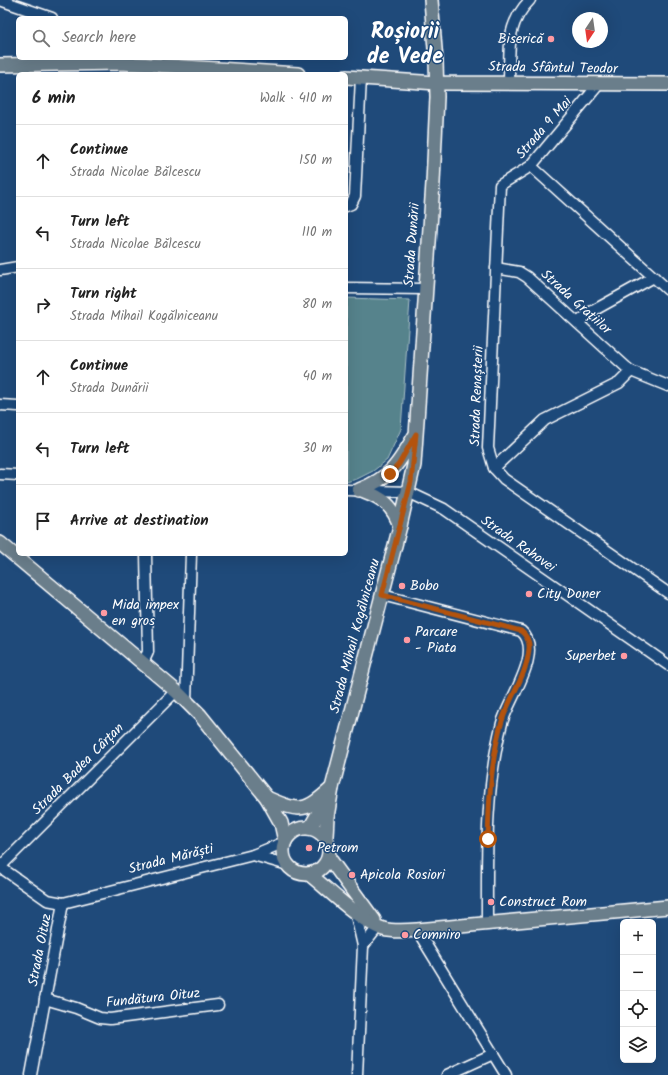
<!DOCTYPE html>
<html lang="en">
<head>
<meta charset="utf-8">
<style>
  body { margin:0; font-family:Kalam,sans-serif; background:#f2f2f2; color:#222 }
  .controls { position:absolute; right:12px; bottom:12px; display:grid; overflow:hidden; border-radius:6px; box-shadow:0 4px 16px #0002 }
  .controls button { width:36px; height:36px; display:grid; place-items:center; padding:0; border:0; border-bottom:1px solid #e0e0e0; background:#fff; color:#222; font:20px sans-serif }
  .compass { position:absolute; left:572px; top:12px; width:36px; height:36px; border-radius:50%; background:#fff; box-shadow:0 4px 16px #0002; rotate:193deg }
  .stop { position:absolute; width:12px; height:12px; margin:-9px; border:3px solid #b45309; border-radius:50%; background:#fff }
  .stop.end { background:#b45309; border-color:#fff; box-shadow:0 1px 4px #0008 }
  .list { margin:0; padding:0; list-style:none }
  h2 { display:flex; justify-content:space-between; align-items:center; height:52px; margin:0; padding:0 16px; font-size:17px }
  h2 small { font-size:13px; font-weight:400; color:#767676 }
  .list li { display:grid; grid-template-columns:26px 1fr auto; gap:12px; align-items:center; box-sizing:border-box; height:72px; padding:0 16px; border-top:1px solid #e0e0e0 }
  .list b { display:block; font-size:15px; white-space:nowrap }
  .list p { margin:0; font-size:13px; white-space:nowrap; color:#767676 }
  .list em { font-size:13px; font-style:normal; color:#767676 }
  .icon { flex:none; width:22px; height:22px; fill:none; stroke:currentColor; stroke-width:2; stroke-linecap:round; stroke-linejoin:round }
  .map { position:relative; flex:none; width:668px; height:1075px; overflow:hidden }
  .search { position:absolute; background:#fff; box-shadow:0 4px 16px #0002; left:16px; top:16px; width:332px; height:44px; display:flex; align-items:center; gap:10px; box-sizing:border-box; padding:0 14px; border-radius:6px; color:#767676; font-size:15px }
  .panel { position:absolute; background:#fff; box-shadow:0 4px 16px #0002; left:16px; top:72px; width:332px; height:484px; border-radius:6px }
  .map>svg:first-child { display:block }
  .green { fill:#56838c; stroke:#aac1c6 }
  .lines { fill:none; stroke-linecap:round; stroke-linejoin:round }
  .minor-casing { stroke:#fff; stroke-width:13 }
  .major-casing { stroke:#fff; stroke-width:16 }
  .minor { stroke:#1f4a7a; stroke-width:10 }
  .major { stroke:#6b7e8b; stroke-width:13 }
  .route { stroke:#b45309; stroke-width:5 }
  .poi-dot { fill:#ff9aa2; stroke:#1f4a7a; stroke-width:1.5 }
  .labels { text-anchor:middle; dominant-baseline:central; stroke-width:3; stroke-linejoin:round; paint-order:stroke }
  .poi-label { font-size:14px; fill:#fff; stroke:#1f4a7a; text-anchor:start }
  .street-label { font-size:14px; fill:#fff; stroke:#1f4a7a }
  .town-label { font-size:22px; font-weight:bold; fill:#fff; stroke:#1f4a7a }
</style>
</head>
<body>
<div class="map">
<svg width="668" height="1075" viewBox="0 0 668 1075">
  <rect width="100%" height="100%" fill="#1f4a7a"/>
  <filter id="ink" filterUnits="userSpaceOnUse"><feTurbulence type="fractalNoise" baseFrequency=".025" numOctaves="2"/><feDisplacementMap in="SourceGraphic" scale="8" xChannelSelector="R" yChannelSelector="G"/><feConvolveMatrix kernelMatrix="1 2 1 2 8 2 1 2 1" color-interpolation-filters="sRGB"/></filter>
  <g filter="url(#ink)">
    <path class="green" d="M346 298 410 300 401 429 387 460 373 471 357 479 346 482Z"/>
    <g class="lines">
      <g class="minor-casing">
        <g id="minor">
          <path d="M0 0 52 18"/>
          <path d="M509 83C510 50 505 25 530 0"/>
          <path d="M599 84 531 166 500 185 488 448 494 468 504 479 668 593"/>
          <path d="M531 166 668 290"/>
          <path d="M346 206 351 204 355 196 361 78"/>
          <path d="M496 268 519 272 527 277 626 367 631 371 668 386"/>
          <path d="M0 270 18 267"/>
          <path d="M346 288 425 289"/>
          <path d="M578 323 589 313 654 277"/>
          <path d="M0 405 18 406"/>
          <path d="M494 468 545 420 619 383 631 371"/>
          <path d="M0 474 18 475"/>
          <path d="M346 490 408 492 444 509 668 665"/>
          <path d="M382 595 521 631C545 651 508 700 502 723 485 788 487 857 487 923"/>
          <path d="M143 663 148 652 146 554"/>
          <path d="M186 701 191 554"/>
          <path d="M253 855 288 865"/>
          <path d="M0 867 47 900 63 903 253 855 285 842"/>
          <path d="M0 867 176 691"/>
          <path d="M355 911 363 946 357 1075"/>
          <path d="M417 930 506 1075"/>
          <path d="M363 946 378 927"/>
          <path d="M45 999 76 1008 100 1018 110 1019 218 1005"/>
          <path d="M31 1075 63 903"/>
          <path d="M447 1075 493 1054"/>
        </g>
      </g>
      <g class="major-casing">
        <g id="major">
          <path d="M0 65 121 63 298 74"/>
          <path d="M346 77 437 83 668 84"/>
          <path d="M359 490C390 478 398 465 414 437"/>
          <path d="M364 491C383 498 393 506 400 526"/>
          <path d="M0 543 176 691 200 715 267 798 281 823 285 841"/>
          <path d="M267 798C301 813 305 812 332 788"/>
          <circle cx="306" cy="851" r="23"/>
          <path d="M310 828 326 800"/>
          <path d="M326 837 327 817 332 788 400 526 414 465 433 183 437 97 436 61 431 0"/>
          <path d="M329 858 374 920"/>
          <path d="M309 874C329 890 360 921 383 929 394 932 406 931 417 930L668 907"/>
        </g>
      </g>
      <use href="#minor" class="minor"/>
      <use href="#major" class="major"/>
    </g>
  </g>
  <g class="lines" filter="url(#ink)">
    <path class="route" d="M390 474 399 464 416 434 411 482 382 595 521 631C527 636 530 641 529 649 527 675 510 696 502 721 491 758 489 800 488 839"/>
  </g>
  <g class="poi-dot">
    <circle cx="551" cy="39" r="4"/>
    <circle cx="402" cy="586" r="4"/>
    <circle cx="529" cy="594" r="4"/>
    <circle cx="104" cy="613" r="4"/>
    <circle cx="407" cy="640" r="4"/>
    <circle cx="624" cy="656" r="4"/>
    <circle cx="309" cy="848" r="4"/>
    <circle cx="352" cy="875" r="4"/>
    <circle cx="491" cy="902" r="4"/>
    <circle cx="405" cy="935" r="4"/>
  </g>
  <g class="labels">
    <g class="poi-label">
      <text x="543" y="39" text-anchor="end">Biserică</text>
      <text x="410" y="586">Bobo</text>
      <text x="537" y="594">City Doner</text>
      <text x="112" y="605">Mida impex<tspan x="112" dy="16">en gros</tspan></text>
      <text x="415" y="632">Parcare<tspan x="415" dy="16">- Piata</tspan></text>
      <text x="616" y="656" text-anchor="end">Superbet</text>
      <text x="317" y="848">Petrom</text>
      <text x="360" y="875">Apicola Rosiori</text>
      <text x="499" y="902">Construct Rom</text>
      <text x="413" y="935">Comniro</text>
    </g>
    <g class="street-label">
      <text transform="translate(553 68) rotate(1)">Strada Sfântul Teodor</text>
      <text transform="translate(544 128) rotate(-49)">Strada 9 Mai</text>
      <text transform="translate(412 245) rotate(-86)">Strada Dunării</text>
      <text transform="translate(576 302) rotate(42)">Strada Grațiilor</text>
      <text transform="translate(477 396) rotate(-88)">Strada Renașterii</text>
      <text transform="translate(518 544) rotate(35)">Strada Rahovei</text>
      <text transform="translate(355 636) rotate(-75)">Strada Mihail Kogălniceanu</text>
      <text transform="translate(78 769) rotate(-45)">Strada Badea Cârțan</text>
      <text transform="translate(171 859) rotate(-14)">Strada Mărăști</text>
      <text transform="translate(40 950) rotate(-79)">Strada Oituz</text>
      <text transform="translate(153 998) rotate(-6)">Fundătura Oituz</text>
    </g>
    <g class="town-label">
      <text x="405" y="32">Roșiorii<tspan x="405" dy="25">de Vede</tspan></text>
    </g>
  </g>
</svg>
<div class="controls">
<button>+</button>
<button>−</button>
<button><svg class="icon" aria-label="locate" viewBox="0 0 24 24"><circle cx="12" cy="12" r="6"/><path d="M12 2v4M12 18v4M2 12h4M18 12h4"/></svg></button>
<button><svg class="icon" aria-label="layers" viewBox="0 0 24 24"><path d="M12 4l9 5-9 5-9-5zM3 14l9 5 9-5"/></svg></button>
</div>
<svg class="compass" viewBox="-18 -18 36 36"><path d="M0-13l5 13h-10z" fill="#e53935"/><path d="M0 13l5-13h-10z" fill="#767676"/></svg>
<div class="stop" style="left:488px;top:839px"></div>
<div class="stop end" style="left:390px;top:474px"></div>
<div class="search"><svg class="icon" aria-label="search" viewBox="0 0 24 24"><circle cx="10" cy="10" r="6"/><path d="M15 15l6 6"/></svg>Search here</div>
<section class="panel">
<h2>6 min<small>Walk · 410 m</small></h2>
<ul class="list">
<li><svg class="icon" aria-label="ahead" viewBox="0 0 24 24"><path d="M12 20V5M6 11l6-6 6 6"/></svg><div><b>Continue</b><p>Strada Nicolae Bălcescu</p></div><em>150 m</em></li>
<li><svg class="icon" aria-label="left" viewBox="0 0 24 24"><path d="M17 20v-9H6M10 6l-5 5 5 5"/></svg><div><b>Turn left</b><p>Strada Nicolae Bălcescu</p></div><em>110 m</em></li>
<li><svg class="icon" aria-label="right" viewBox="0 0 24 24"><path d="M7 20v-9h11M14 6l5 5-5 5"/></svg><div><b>Turn right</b><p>Strada Mihail Kogălniceanu</p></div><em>80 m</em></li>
<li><svg class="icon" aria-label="ahead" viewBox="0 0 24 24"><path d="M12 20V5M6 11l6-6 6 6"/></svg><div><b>Continue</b><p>Strada Dunării</p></div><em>40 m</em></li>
<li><svg class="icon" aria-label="left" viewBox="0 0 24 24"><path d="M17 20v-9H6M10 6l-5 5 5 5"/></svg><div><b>Turn left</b></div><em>30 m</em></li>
<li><svg class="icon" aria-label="arrive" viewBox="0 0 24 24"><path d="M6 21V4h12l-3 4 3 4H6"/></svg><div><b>Arrive at destination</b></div></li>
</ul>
</section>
</div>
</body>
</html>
